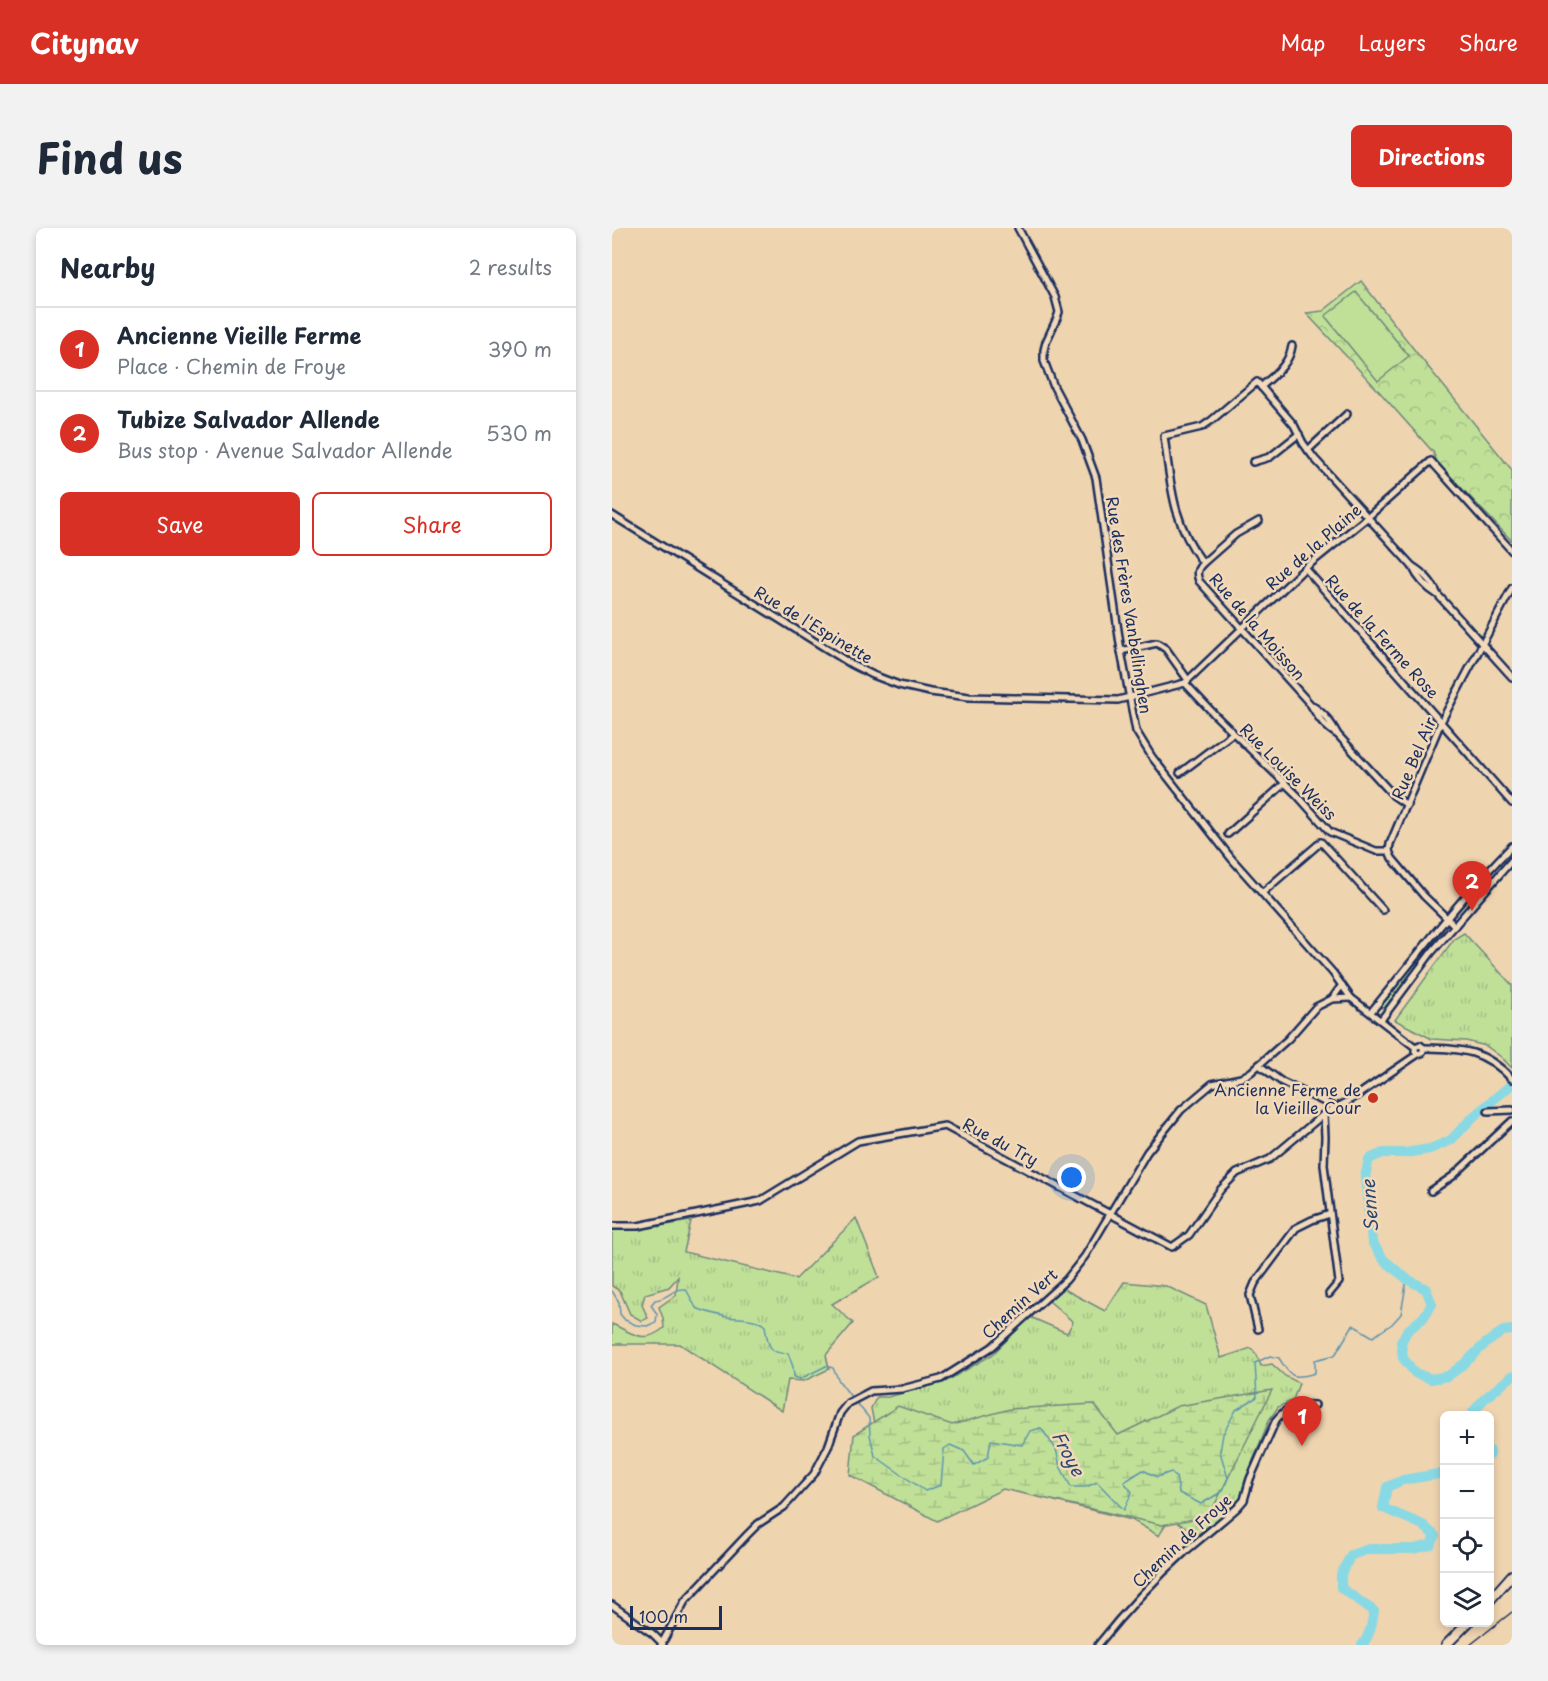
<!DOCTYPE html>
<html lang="en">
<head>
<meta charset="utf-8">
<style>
  body { margin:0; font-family:"Playpen Sans",sans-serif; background:#f2f2f3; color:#1f2937 }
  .controls { position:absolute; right:18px; bottom:18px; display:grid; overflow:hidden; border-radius:9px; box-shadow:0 3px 9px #0003 }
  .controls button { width:54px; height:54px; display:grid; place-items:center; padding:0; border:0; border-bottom:2px solid #e0e1e3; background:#fff; color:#1f2937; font:30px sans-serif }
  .scale { position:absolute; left:18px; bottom:15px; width:92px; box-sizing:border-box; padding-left:6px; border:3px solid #1b2f5e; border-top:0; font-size:16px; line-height:21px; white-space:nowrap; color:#1b2f5e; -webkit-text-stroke:4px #f1d9b9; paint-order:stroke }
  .you { position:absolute; left:460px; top:950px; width:21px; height:21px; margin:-15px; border:4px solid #fff; border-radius:50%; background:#1a73e8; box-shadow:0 0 0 9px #1a73e833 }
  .badge { display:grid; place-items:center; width:39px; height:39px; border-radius:50%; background:#d93025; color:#fff; font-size:20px; font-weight:700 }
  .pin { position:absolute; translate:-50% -50px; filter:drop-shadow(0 2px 3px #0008) }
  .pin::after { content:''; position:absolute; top:32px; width:21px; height:18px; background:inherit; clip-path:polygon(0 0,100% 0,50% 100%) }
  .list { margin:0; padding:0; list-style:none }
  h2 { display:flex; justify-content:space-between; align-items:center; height:78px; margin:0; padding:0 24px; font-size:26px }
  h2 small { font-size:20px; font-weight:400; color:#747a83 }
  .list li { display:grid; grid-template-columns:39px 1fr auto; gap:18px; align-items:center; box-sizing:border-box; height:84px; padding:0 24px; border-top:2px solid #e0e1e3 }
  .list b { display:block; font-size:22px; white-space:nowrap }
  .list p { margin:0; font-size:20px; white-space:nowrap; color:#747a83 }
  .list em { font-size:20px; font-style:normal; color:#747a83 }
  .actions { display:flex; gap:12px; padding:18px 24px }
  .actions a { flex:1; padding:14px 0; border:2px solid #d93025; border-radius:9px; text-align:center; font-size:21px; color:#d93025 }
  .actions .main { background:#d93025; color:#fff }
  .icon { flex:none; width:33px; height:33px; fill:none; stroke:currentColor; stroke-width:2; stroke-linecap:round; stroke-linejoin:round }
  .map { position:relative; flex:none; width:900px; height:1417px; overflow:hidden; border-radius:9px }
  header { display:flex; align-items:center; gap:36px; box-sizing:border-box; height:84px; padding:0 30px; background:#d93025; color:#fff }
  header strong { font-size:28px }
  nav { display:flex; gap:33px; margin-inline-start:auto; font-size:21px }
  .intro { display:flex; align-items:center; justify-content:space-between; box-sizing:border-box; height:144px; padding:0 36px }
  h1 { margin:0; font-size:42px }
  .button { padding:15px 27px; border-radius:9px; background:#d93025; color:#fff; font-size:21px; font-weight:700 }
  main { display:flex; gap:36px; padding:0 36px }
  aside { flex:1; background:#fff; border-radius:9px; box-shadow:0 3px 9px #0003 }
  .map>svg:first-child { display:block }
  .grass { fill:url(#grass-tufts); stroke:#6e887b; stroke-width:1.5 }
  .wetland { fill:url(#wetland-marsh); stroke:#6e887b; stroke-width:1.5 }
  .park { fill:url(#park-crowns); stroke:#6e887b; stroke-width:1.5 }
  .pitch { fill:#c0e098; stroke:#6e887b; stroke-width:1.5 }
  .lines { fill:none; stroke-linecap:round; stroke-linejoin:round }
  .stream { stroke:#5d95ae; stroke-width:1.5 }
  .river { stroke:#89d9e4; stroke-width:10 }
  .street-casing { stroke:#1b2f5e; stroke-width:10 }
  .secondary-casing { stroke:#1b2f5e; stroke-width:12 }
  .street { stroke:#f1d9b9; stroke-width:5 }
  .secondary { stroke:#f1d9b9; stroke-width:8 }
  .rail { stroke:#1b2f5e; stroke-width:1.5 }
  .poi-dot { fill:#c8321e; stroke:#f1d9b9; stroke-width:2 }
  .labels { text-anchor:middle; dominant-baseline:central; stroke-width:5; stroke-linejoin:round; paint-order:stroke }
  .street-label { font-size:16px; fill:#1b2f5e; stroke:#f1d9b9 }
  .poi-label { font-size:16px; fill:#1b2f5e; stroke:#f1d9b9; text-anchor:end }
  .water-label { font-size:18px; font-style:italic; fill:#2c4872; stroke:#f1d9b9 }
</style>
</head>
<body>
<header>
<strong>Citynav</strong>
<nav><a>Map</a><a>Layers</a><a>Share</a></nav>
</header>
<div class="intro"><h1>Find us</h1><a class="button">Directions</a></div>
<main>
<aside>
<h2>Nearby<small>2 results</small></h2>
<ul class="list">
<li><span class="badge">1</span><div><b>Ancienne Vieille Ferme</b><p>Place · Chemin de Froye</p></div><em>390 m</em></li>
<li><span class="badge">2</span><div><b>Tubize Salvador Allende</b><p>Bus stop · Avenue Salvador Allende</p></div><em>530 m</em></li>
</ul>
<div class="actions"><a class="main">Save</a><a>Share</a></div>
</aside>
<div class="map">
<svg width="900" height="1417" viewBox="0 0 900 1417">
  <defs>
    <pattern id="grass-tufts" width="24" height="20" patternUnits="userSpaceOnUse" patternTransform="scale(1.5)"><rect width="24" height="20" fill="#c0e098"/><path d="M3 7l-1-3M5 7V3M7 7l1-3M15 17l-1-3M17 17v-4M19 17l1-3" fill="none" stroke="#a4c085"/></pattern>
    <pattern id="wetland-marsh" width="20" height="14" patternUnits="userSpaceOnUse" patternTransform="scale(1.5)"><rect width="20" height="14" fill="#c0e098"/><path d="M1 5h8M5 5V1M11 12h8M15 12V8" fill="none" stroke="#a4c085"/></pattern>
    <pattern id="park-crowns" width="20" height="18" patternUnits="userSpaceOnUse" patternTransform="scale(1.5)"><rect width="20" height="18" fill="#c0e098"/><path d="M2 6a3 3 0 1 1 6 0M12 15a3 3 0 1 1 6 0" fill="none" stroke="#a4c085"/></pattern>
  </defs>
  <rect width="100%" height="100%" fill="#efd4b0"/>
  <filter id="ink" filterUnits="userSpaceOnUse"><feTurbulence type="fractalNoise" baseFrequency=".0167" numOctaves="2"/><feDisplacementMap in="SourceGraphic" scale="12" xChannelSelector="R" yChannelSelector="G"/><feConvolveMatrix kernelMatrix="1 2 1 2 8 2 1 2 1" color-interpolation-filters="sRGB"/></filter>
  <g filter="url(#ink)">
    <g class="grass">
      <path d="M831 699V702L820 716 818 724 772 780H769V778Z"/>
      <path d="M852 705 900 757V840L889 829 874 818 854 813 820 811 783 792 842 711Z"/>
      <path d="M244 990 267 1049 220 1076 241 1095 214 1127 217 1141 192 1153 176 1152 170 1183 68 1116H0V1096C21 1105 31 1117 52 1100L51 1090 47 1079 64 1067 66 1049 57 1059 33 1066 30 1077 36 1090 30 1093 18 1086 8 1063 0 1058V1002L29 1001 79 993 72 1024 184 1051Z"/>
      <path d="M512 1054 554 1058 594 1077 609 1130 639 1120 645 1127 649 1138 660 1136 673 1148 687 1155 681 1172 666 1179 657 1192 632 1255 628 1271 617 1282 586 1306 557 1290 547 1308 520 1292 443 1273 263 1201 259 1180 265 1169H276L333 1154 380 1127 418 1089 455 1105 461 1094 436 1072 450 1060 493 1083Z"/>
    </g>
    <path class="wetland" d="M660 1162 597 1288 550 1297 391 1261 325 1293 238 1247 242 1207 286 1178 340 1197 398 1181 482 1176 506 1207 566 1178Z"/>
    <path class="park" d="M749 53 804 124 900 242V313L825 234 821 224 764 160 694 85 711 83Z"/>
    <path class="pitch" d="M744 64 797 128 766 153 713 88Z"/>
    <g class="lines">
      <g class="stream">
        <path d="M0 1063 7 1074 8 1086 13 1092 24 1097 35 1098 44 1094 45 1086 39 1077 43 1072C57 1071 60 1060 74 1061L84 1080C94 1084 105 1087 116 1089 129 1091 143 1089 153 1098 156 1115 156 1127 176 1125L181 1139 182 1149 188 1151 214 1138 221 1140 227 1153 240 1170"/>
        <path d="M243 1173 257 1190 258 1207 263 1228 313 1263 329 1257 332 1221 338 1217 352 1223 362 1237 376 1229 379 1212 410 1217 418 1203 429 1200 444 1221 448 1238 459 1259H474L485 1254 512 1282 520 1264 512 1254 531 1242 545 1249 559 1244 564 1249 567 1265 589 1276 611 1263 616 1250 608 1224 611 1206 624 1182 645 1169 643 1135 658 1128 667 1130C679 1149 680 1152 703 1145V1132L723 1127 741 1097 761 1109 780 1096 789 1086 795 1051"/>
      </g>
      <g class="river">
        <path d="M900 856 861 889 839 912 818 921 793 925H771L757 931 753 949 760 1014 772 1032 795 1051 814 1061 820 1076 811 1090 795 1103 789 1114 791 1130 803 1145 819 1151 836 1148 852 1136 873 1116 891 1103 900 1102"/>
        <path d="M862 1188 861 1184 872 1171 900 1148"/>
        <path d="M878 1223V1227"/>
        <path d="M750 1417C758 1408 760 1395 762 1383L729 1360V1346L739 1327 757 1321H802L819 1317 823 1308 811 1297 771 1280 775 1259 791 1252 832 1245"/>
      </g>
      <g class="street-casing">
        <g id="street">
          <path d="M406 0 443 69 447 84 445 90 434 114 432 122V133L442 159 470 212 484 250 509 423 524 503 540 529 619 630 721 745 739 770 803 819V823L806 826"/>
          <path d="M649 159C663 146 677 137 680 118"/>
          <path d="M696 222 735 186"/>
          <path d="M641 234 658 229 687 206"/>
          <path d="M0 287 239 436 261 447 287 457 318 464 357 469 506 472 573 455 693 340 756 289 819 233 900 323"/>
          <path d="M591 335 624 306 647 293"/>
          <path d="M693 340 900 575"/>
          <path d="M826 367C814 360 806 351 800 338 813 346 820 354 826 367L900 449"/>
          <path d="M509 423 545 415 554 421 576 452"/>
          <path d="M573 455 603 487 685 567 718 604 764 623H777"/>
          <path d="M699 477 587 353C584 345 585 341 591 335 560 294 559 257 552 208L590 199 600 192 645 154 682 197 691 215 702 230 800 338"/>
          <path d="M726 507C719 494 712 485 699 477 706 490 713 499 726 507L782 568 795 577"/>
          <path d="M568 545 621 505"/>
          <path d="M616 606 673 555"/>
          <path d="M650 665 709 614 771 682"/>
          <path d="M843 698 812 668 780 630 777 623 778 616 829 494 900 360"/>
          <path d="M720 771 730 757"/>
          <path d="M759 784C805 728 849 669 900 618"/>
          <path d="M769 792 819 725 900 632"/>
          <path d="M803 819 808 817 812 820C850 821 872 821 900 851"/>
          <path d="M647 837 670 854 723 879"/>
          <path d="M876 883 900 882"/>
          <path d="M712 886 713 909 712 937 727 1054 717 1066"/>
          <path d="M819 963 841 948 900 893"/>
          <path d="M0 998H26L148 973 246 913 333 898 560 1019 577 1007 609 961 625 945 658 931 712 886 737 873 806 826 810 825 812 820"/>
          <path d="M646 1101 638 1067 643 1055 684 1000 700 992 718 986"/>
          <path d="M0 1377 41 1406 51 1416"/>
          <path d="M49 1417 73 1373 135 1307 146 1296 172 1279 202 1246 216 1219 228 1185 236 1175 259 1163 290 1161 329 1151 380 1119 454 1052 473 1028 535 924 569 882 600 856 629 850 639 844 676 811 704 779 720 771 739 770"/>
          <path d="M486 1417C513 1383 543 1351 575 1322 592 1308 609 1294 625 1280L632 1272 638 1251 664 1192C675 1178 686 1176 703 1177"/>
        </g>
      </g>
      <g class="secondary-casing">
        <g id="secondary">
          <path d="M878 1372 900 1347"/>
          <path d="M834 1417 857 1394"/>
        </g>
      </g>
      <use href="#street" class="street"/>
      <use href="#secondary" class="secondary"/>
      <path class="rail" d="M858 1417 900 1384"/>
    </g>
  </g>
  <circle class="poi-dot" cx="761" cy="870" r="6"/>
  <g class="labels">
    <g class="street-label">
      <text transform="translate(701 318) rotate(-41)">Rue de la Plaine</text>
      <text transform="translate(518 377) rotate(81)">Rue des Frères Vanbellinghen</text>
      <text transform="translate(202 396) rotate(31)">Rue de l'Espinette</text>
      <text transform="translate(646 398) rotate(49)">Rue de la Moisson</text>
      <text transform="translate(771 408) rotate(48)">Rue de la Ferme Rose</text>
      <text transform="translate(801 530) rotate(-67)">Rue Bel Air</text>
      <text transform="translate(677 543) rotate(45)">Rue Louise Weiss</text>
      <text transform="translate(389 913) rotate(28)">Rue du Try</text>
      <text transform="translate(407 1075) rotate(-42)">Chemin Vert</text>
      <text transform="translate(569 1312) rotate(-43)">Chemin de Froye</text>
    </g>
    <g class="poi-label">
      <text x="749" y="861">Ancienne Ferme de<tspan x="749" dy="18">la Vieille Cour</tspan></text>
    </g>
    <g class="water-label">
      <text transform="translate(757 978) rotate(-94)">Senne</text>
      <text transform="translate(457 1225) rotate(62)">Froye</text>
    </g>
  </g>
</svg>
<div class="controls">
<button>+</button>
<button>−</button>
<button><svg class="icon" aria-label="locate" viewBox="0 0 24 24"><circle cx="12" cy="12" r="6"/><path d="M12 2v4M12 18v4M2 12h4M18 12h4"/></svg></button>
<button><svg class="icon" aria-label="layers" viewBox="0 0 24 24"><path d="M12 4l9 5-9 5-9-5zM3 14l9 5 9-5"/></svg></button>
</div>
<div class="scale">100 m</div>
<div class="you"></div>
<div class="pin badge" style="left:690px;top:1218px">1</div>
<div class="pin badge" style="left:860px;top:683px">2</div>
</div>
</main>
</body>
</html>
